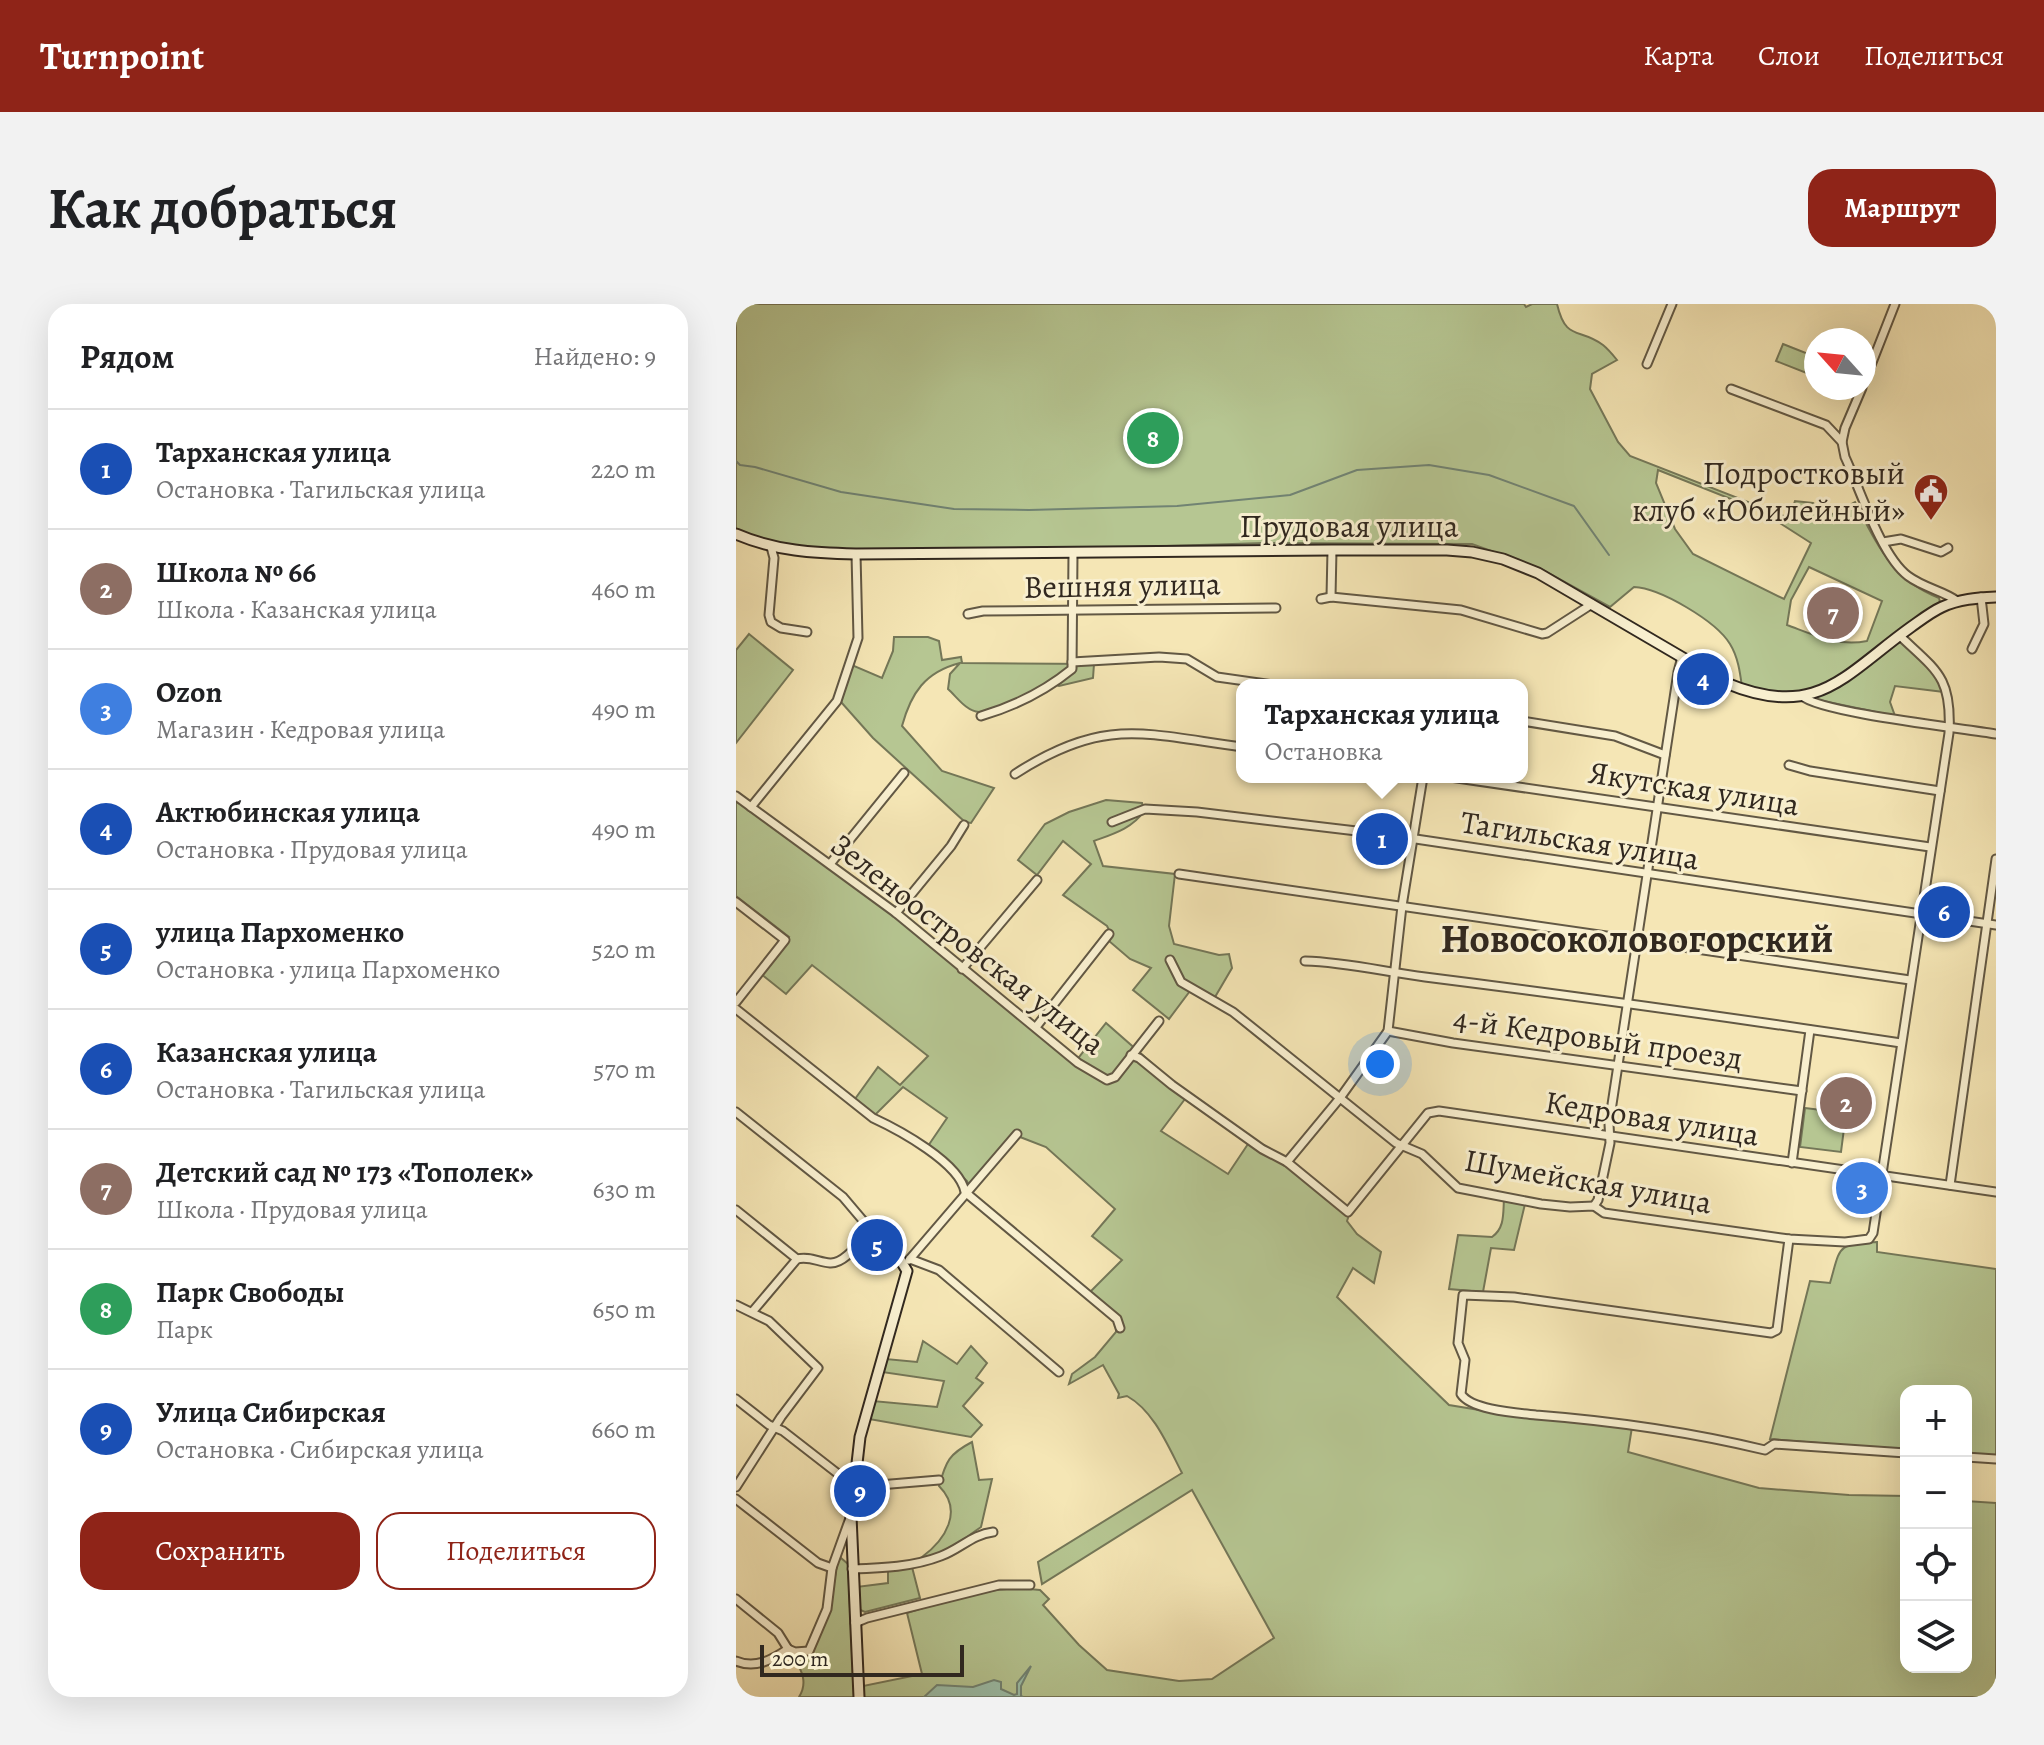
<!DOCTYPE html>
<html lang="ru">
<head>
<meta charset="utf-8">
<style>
  body { margin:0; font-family:Alegreya,serif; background:#f2f2f2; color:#202124 }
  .controls { position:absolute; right:24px; bottom:24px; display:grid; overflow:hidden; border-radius:16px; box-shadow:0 8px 32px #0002 }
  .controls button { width:72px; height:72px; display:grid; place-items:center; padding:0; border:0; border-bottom:2px solid #e0e0e0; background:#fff; color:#202124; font:40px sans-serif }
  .compass { position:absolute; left:1068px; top:24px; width:72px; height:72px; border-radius:50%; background:#fff; box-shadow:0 8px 32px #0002; rotate:297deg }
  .scale { position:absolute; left:24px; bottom:20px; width:204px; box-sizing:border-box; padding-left:8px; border:4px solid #31281f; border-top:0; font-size:22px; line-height:28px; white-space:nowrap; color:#31281f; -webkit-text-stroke:6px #f8efcf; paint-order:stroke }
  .you { position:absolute; left:644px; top:760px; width:28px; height:28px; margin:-20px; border:6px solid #fff; border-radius:50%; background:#1a73e8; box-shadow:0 0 0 12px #1a73e833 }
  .badge { display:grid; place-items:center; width:52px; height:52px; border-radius:50%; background:#8f2418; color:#fff; font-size:26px; font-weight:700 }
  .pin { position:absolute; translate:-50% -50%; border:4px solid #fff; box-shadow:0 2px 8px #0006 }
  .popup { position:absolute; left:500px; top:375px; width:292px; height:104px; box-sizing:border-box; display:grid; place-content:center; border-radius:16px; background:#fff; filter:drop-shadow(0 2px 6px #0005); font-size:26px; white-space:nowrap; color:#757577 }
  .popup b { font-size:30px; color:#202124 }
  .popup::after { content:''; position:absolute; left:50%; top:100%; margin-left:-16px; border:16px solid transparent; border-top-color:#fff }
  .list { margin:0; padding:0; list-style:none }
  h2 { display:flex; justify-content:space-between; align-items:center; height:104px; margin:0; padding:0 32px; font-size:34px }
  h2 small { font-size:26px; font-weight:400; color:#757577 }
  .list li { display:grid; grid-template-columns:52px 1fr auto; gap:24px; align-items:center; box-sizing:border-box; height:120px; padding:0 32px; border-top:2px solid #e0e0e0 }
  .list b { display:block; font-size:30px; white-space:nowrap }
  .list p { margin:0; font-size:26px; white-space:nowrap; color:#757577 }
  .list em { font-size:26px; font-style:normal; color:#757577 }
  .actions { display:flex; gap:16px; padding:24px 32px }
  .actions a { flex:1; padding:18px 0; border:2px solid #8f2418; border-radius:24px; text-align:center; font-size:28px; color:#8f2418 }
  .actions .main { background:#8f2418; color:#fff }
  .icon { flex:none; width:44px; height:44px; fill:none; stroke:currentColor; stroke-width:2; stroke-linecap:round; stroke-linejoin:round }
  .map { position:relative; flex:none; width:1260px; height:1393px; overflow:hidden; border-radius:24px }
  header { display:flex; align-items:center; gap:48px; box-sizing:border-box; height:112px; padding:0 40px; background:#8f2418; color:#fff }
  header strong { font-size:38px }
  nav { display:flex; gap:44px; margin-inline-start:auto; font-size:28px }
  .intro { display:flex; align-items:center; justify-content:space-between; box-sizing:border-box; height:192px; padding:0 48px }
  h1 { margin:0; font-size:56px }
  .button { padding:20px 36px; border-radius:24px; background:#8f2418; color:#fff; font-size:28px; font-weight:700 }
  main { display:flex; gap:48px; padding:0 48px }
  aside { flex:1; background:#fff; border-radius:24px; box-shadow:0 8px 32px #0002 }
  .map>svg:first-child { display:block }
  .green { fill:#b6c692; stroke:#747758; stroke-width:2; fill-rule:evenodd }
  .water { fill:#9cc0ab; stroke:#718373; stroke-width:2 }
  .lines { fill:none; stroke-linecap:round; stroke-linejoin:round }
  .stream { stroke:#718373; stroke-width:2 }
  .street-casing { stroke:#625844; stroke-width:11 }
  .secondary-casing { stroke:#31281f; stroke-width:13 }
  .street { stroke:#f8efcf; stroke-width:7 }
  .secondary { stroke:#f8efcf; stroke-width:9 }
  .labels { text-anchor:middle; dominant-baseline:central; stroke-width:6; stroke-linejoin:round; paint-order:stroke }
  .poi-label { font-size:32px; fill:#31281f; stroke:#f8efcf; text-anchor:end }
  .street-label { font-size:32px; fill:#31281f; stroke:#f8efcf }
  .district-label { font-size:40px; font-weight:bold; fill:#31281f; stroke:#f8efcf }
</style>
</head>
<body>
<header>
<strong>Turnpoint</strong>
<nav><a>Карта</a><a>Слои</a><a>Поделиться</a></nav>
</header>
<div class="intro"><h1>Как добраться</h1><a class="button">Маршрут</a></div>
<main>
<aside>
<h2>Рядом<small>Найдено: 9</small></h2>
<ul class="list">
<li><span class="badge" style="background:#1a4fb4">1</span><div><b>Тарханская улица</b><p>Остановка · Тагильская улица</p></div><em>220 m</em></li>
<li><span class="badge" style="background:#8d6e63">2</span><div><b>Школа № 66</b><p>Школа · Казанская улица</p></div><em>460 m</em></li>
<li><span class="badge" style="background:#3f7fe0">3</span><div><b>Ozon</b><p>Магазин · Кедровая улица</p></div><em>490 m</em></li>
<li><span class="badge" style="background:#1a4fb4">4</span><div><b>Актюбинская улица</b><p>Остановка · Прудовая улица</p></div><em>490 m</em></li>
<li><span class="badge" style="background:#1a4fb4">5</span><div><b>улица Пархоменко</b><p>Остановка · улица Пархоменко</p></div><em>520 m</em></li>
<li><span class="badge" style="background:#1a4fb4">6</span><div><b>Казанская улица</b><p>Остановка · Тагильская улица</p></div><em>570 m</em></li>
<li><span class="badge" style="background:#8d6e63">7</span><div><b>Детский сад № 173 «Тополек»</b><p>Школа · Прудовая улица</p></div><em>630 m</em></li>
<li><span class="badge" style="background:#2e9e5b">8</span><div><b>Парк Свободы</b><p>Парк</p></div><em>650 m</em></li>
<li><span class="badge" style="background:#1a4fb4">9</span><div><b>Улица Сибирская</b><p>Остановка · Сибирская улица</p></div><em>660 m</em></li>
</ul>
<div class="actions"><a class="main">Сохранить</a><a>Поделиться</a></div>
</aside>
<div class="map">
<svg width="1260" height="1393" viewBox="0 0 1260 1393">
  <rect width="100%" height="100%" fill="#f5e6b5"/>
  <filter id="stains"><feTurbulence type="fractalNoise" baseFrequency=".0025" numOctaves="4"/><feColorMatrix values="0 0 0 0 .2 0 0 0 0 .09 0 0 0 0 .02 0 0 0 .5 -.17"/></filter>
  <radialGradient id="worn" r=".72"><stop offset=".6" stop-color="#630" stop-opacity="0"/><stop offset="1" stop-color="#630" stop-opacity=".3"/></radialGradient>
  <g class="green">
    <path d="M0 0H788L790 3 796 0H821C830 38 843 23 867 41 872 45 877 51 881 56L856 70 854 85 882 138 894 152 1053 214 1059 197 1077 199 1093 212 1119 198C1141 240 1156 276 1203 294L1204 298C1155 328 1106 396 1042 390 1030 389 1018 385 1006 383 1004 368 1002 353 994 340 980 317 924 284 898 283L874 303 805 265 736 240 529 239 299 246 62 245 38 240 0 226ZM922 166 1025 207 1075 239 1048 295 957 250 939 225 920 179ZM1073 263 1146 297 1131 337C1102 343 1078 331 1051 321L1055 296Z"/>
    <path d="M1047 40 1080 53 1073 70 1040 57Z"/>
    <path d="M13 330 57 366 0 439V346Z"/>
    <path d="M158 333H192L203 337 206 356 225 353 226 359 358 360 357 374 323 382 316 379C298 388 264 410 243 408 230 407 221 393 212 385L214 370 224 359C189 368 175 389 166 422L206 467 258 484 235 519 229 518 137 434 105 398 116 361 146 374 157 347Z"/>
    <path d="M1162 338 1168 339 1199 370 1208 388 1159 382 1154 398 1159 412 1073 394 1103 383Z"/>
    <path d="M370 496 406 499 408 507C397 524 377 530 358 537L367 562 439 570 433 622 438 640 483 651 493 650 496 664 479 693 473 698 454 687 433 715 397 686 415 664 394 655 373 637 375 630 371 622 327 591 355 560 327 537 301 571 282 556 309 520 333 508Z"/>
    <path d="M0 497 159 611 332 755 343 753 370 719 452 791 425 827 492 870 514 837 549 856 613 911 611 917 621 930 645 948 638 979 617 964 601 993 713 1101 786 1113 841 1116 896 1123 892 1148 1023 1184 1113 1191 1170 1192V1363H1230V1197L1260 1199V1393H127V1382L186 1370 171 1309C215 1296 258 1279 304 1286L313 1295 307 1301 343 1341 371 1366 443 1377 476 1375 538 1334 456 1186 306 1280 302 1258 446 1169C432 1142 418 1107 391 1092L382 1094 383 1090 367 1061 333 1080 336 1070 359 1053 380 1028V1017L353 989 386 956 356 932 379 905 310 843 284 833 234 884 231 877 192 842 211 814 167 783 139 811 119 795 142 763 164 781 192 752 76 661 50 690 25 670 53 633 0 592Z"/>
    <path d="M1069 804 1110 809 1105 848 1064 843Z"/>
    <path d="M768 895 789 900 778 946 755 944 747 988 713 985 722 931 756 933C769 924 767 909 768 895Z"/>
    <path d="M1141 938V948L1260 965V1153L1230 1150V1087H1170V1146L1034 1135 1074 977 1094 979C1105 941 1100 941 1141 938Z"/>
    <path d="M187 1037 221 1060 235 1042 251 1059 240 1074 247 1079 227 1102 246 1121 235 1133 133 1115 137 1097 201 1103 208 1077 146 1068 150 1055 181 1058Z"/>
    <path d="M236 1138 243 1176 256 1175 245 1223C227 1235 208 1253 186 1253 209 1236 228 1207 203 1182 210 1157 213 1150 236 1138Z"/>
    <path d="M105 1254 112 1260 118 1393H63C72 1379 66 1367 58 1353L73 1352 77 1348 94 1306 101 1259Z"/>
    <path d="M176 1263 184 1294 129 1308 122 1305 120 1283 152 1279V1266Z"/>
  </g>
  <path class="water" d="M295 1362 285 1382V1392L287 1393H188L201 1381 237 1383 258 1376 265 1378V1385L278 1391 281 1390V1379Z"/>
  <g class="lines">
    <path class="stream" d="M0 157 4 161 19 163 105 188 218 205 293 206 441 202 554 191 621 166 693 161 753 171 838 202 873 251"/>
    <g class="street-casing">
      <g id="street">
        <path d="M911 60 936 0"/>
        <path d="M1128 79 1159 0"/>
        <path d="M1126 84 1109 124 1106 138 1109 153C1124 185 1145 252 1172 272 1188 284 1208 287 1221 297"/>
        <path d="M995 85 1090 121 1106 138"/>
        <path d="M1147 238 1165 235 1205 248 1212 244"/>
        <path d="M35 243 38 254 33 311 35 318 45 324 71 328"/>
        <path d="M595 293 596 246"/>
        <path d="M585 295 595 293 725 306 806 330 811 329 856 300"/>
        <path d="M232 310 247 307 540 304"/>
        <path d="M1236 345 1248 320 1245 293"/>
        <path d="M336 358 423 353 451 355 481 373 538 381"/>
        <path d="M1066 392C1085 409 1226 424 1260 430"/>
        <path d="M245 412C279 402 309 387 336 365L337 249"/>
        <path d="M786 417 879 432 929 451"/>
        <path d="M1053 461 1074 467 1204 487"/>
        <path d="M279 470C368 412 408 430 506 443"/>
        <path d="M714 473 1194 543"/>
        <path d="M0 492 160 609 342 759 371 776 379 773 423 717"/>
        <path d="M15 503 101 397 122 334 120 250"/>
        <path d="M376 518 409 505 461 508 646 530 1260 621"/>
        <path d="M94 560 168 469"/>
        <path d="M443 570 1174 676"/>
        <path d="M0 598 49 636 0 698"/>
        <path d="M160 609 215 542 228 521"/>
        <path d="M434 656 445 678 497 708 660 839 686 850 722 884 805 900 834 903 858 902 868 909 1053 935 1109 938 1133 935 1137 929 1213 429C1216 373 1201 367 1164 332"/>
        <path d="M569 657C610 658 649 668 689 673 848 693 1006 715 1165 739"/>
        <path d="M226 665 301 576"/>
        <path d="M0 705 137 814C163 826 224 859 229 888L381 1015 384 1024"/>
        <path d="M300 723 373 630"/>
        <path d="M652 727 717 739 1066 787"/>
        <path d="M395 751 403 754 436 781 526 845 551 858 612 908 692 809 703 807 1260 888"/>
        <path d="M0 808 107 893 135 926C125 936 109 960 94 959 82 958 74 952 61 955L17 1007"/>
        <path d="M551 858 604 794 652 727 666 602 687 473"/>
        <path d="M1056 859 1074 726"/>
        <path d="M1214 881 1260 555"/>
        <path d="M858 902 862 896 874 839 873 820 942 368 946 353"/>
        <path d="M0 906 61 955"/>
        <path d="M1053 935 1041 1026 1035 1029 778 993 727 991 722 1039 729 1056 725 1090C735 1106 781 1109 800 1111 877 1117 954 1128 1029 1146L1038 1140 1170 1149"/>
        <path d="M174 955 203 966 323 1068"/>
        <path d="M173 956 281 830"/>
        <path d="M0 1001 33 1017 82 1064 45 1113 0 1183"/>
        <path d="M0 1095 33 1121 47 1127 119 1183 203 1176"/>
        <path d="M1230 1153 1260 1155"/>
        <path d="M0 1195 82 1259 96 1264"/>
        <path d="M116 1265C146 1264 177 1263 205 1252 224 1245 237 1230 257 1228"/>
        <path d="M0 1295 42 1329 52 1345"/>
        <path d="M119 1319 131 1314 263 1281H294"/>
        <path d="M52 1345 59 1348 73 1347 91 1305 96 1264 114 1214"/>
        <path d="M0 1357C19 1365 36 1356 52 1345"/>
      </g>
    </g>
    <g class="secondary-casing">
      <g id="secondary">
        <path d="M0 230C39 247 78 249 120 250L596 246H711L736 248 767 255 802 269 990 379C1081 417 1108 371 1175 323 1185 316 1195 308 1206 303 1223 295 1241 294 1260 293"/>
        <path d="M123 1393 115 1212 124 1133 171 967 165 957 135 926"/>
      </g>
    </g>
    <use href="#street" class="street"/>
    <use href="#secondary" class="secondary"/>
  </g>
  <defs>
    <g id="civic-pin" transform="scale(1.8)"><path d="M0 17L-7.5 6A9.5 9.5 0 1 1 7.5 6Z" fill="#8f2418" stroke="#f8efcf"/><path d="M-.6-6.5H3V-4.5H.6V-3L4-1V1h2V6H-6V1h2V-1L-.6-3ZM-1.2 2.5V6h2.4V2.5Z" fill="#fff"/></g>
  </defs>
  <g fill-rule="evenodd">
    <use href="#civic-pin" x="1195" y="187"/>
  </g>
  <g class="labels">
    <g class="poi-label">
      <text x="1169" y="169">Подростковый<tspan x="1169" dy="37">клуб «Юбилейный»</tspan></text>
    </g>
    <g class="street-label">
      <text x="613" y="222">Прудовая улица</text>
      <text transform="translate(386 281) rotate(-1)">Вешняя улица</text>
      <text transform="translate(958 484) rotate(9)">Якутская улица</text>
      <text transform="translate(844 536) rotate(9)">Тагильская улица</text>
      <text transform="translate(232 640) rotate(38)">Зеленоостровская улица</text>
      <text transform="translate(862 734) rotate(8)">4-й Кедровый проезд</text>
      <text transform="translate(916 814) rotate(9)">Кедровая улица</text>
      <text transform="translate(852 877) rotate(10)">Шумейская улица</text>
    </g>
    <g class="district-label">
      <text x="901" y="634">Новосоколовогорский</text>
    </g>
  </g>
  <rect width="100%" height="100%" filter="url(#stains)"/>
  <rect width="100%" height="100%" fill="url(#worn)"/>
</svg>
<div class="controls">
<button>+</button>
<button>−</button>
<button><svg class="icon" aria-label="locate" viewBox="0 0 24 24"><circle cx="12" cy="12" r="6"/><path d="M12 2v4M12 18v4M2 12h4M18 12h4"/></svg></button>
<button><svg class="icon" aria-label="layers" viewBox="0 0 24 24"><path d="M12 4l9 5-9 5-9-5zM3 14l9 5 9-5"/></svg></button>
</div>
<svg class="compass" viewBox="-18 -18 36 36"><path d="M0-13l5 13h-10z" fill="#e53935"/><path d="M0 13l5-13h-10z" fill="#757577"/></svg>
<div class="scale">200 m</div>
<div class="you"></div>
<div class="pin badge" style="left:646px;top:535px;background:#1a4fb4">1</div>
<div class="popup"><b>Тарханская улица</b>Остановка</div>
<div class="pin badge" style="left:1110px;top:799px;background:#8d6e63">2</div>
<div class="pin badge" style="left:1126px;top:884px;background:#3f7fe0">3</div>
<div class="pin badge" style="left:967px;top:375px;background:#1a4fb4">4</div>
<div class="pin badge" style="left:141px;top:941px;background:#1a4fb4">5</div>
<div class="pin badge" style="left:1208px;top:608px;background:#1a4fb4">6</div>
<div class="pin badge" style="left:1097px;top:309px;background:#8d6e63">7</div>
<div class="pin badge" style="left:417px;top:134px;background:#2e9e5b">8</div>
<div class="pin badge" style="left:124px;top:1187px;background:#1a4fb4">9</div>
</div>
</main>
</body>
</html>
